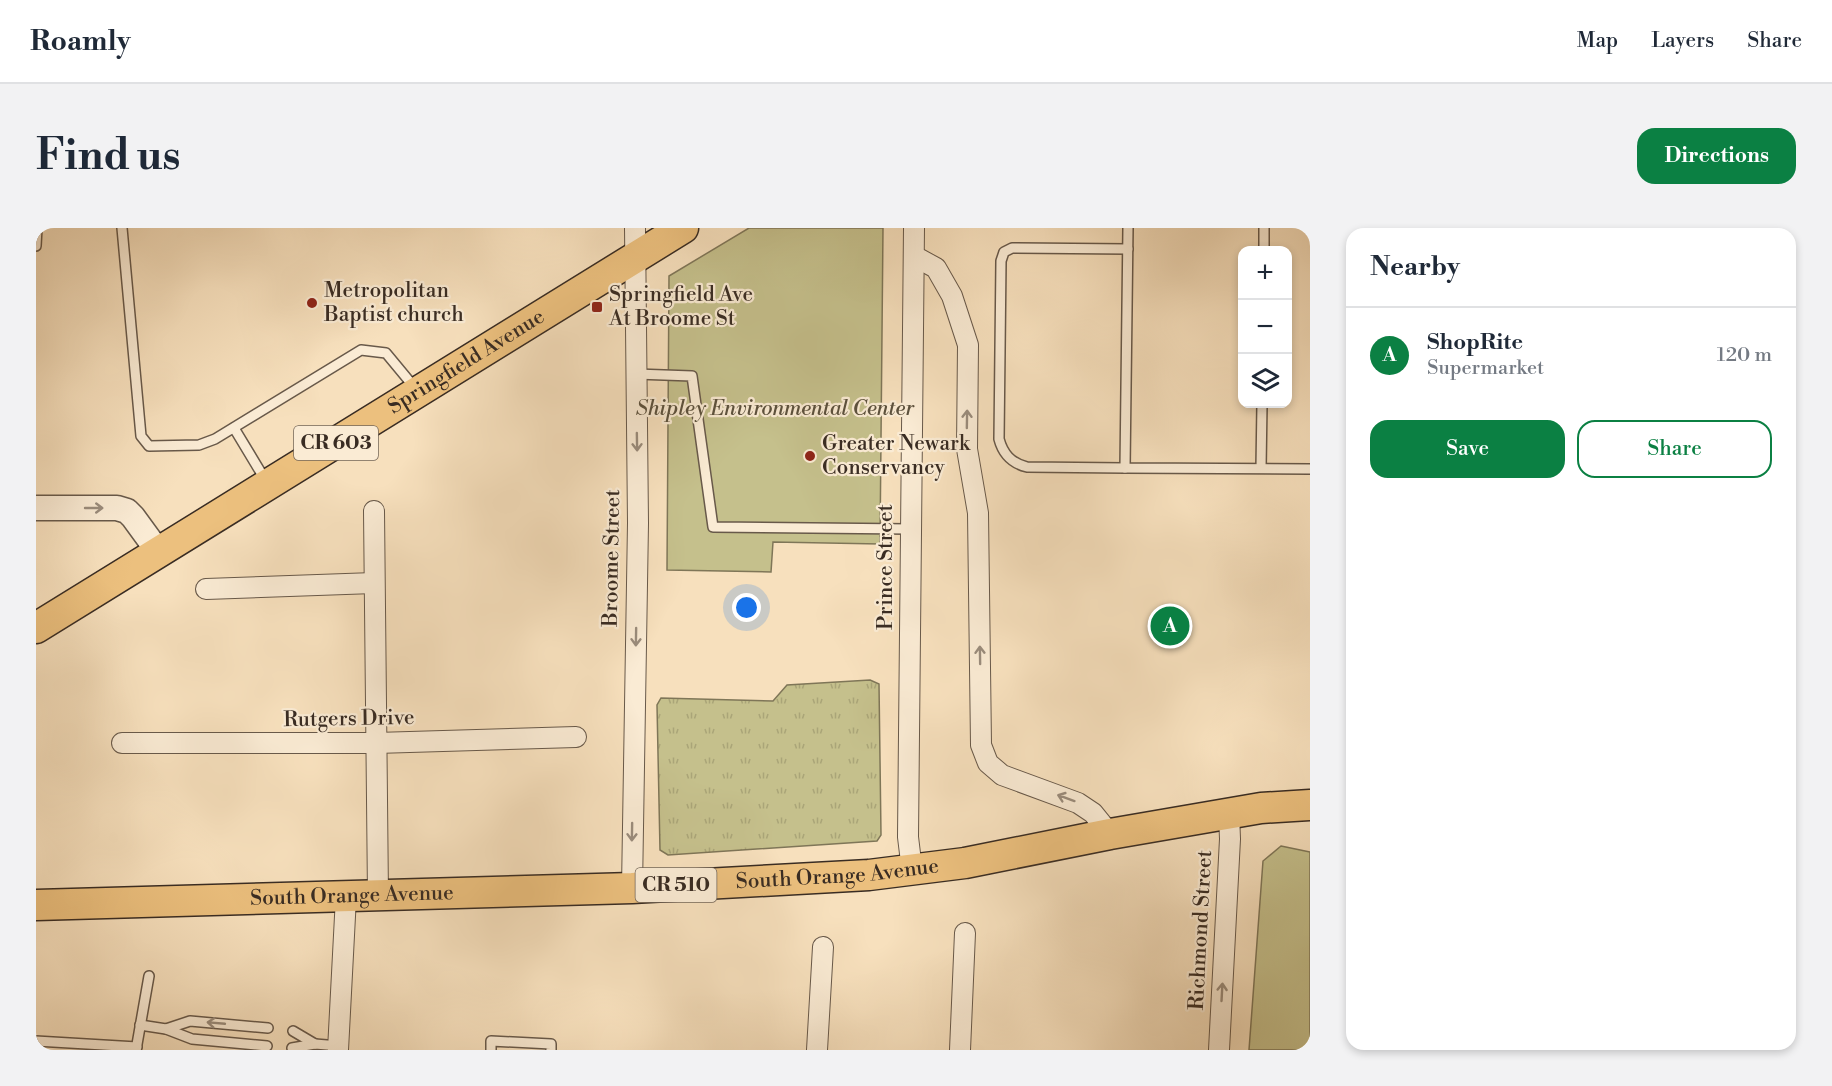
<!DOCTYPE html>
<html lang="en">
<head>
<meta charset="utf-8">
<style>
  body { margin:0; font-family:"Libre Bodoni",serif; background:#f2f2f3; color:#1f2937 }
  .controls { position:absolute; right:18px; top:18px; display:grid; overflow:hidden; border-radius:12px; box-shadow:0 3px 9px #0003 }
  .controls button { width:54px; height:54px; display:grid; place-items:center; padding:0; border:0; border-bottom:2px solid #e0e1e3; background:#fff; color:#1f2937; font:30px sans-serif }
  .you { position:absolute; left:711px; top:380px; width:21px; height:21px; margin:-15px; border:4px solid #fff; border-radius:50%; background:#1a73e8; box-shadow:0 0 0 9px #1a73e833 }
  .badge { display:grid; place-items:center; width:39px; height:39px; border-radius:50%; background:#0b8043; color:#fff; font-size:20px; font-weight:700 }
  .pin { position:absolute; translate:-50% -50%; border:3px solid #fff; box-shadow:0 2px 6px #0006 }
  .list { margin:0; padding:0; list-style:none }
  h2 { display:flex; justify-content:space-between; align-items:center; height:78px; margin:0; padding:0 24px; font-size:26px }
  h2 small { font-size:20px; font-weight:400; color:#747a83 }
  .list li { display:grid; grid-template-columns:39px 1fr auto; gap:18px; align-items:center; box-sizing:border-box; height:96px; padding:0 24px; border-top:2px solid #e0e1e3 }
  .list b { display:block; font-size:22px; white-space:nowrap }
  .list p { margin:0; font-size:20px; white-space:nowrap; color:#747a83 }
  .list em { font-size:20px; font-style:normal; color:#747a83 }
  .actions { display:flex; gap:12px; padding:18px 24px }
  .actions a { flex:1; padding:14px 0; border:2px solid #0b8043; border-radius:18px; text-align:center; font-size:21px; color:#0b8043 }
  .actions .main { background:#0b8043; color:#fff }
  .icon { flex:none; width:33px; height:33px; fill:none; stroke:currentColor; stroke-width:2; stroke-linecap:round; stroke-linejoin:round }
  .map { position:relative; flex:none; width:1274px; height:822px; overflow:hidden; border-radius:18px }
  header { display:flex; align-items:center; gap:36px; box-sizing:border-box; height:84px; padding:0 30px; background:#fff; border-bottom:2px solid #e0e1e3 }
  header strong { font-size:28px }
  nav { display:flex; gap:33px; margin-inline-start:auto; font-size:21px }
  .intro { display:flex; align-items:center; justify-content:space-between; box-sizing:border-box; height:144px; padding:0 36px }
  h1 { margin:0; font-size:42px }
  .button { padding:15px 27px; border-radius:18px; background:#0b8043; color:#fff; font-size:21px; font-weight:700 }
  main { display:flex; gap:36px; padding:0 36px }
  aside { flex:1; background:#fff; border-radius:18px; box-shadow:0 3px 9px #0003 }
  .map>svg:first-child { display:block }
  .grass { fill:url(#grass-tufts); stroke:#7f7658; stroke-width:1.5 }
  .garden { fill:#c5c08c; stroke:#7f7658; stroke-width:1.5 }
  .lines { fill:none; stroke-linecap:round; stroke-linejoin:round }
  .service-casing { stroke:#68594a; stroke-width:12 }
  .minor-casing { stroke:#68594a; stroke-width:22 }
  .tertiary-casing { stroke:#68594a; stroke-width:27 }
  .primary-casing { stroke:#392c23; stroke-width:33 }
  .service { stroke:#faebd4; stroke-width:9 }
  .minor { stroke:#faebd4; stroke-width:20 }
  .tertiary { stroke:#faebd4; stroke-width:24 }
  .primary { stroke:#ecc07e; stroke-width:30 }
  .oneway { stroke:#9a8c7c }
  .poi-dot { fill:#8f2418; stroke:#faebd4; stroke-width:2 }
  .labels { text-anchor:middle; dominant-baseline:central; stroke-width:4.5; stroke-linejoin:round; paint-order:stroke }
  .shield { fill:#faebd4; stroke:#736558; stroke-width:1.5 }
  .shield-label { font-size:20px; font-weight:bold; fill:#392c23 }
  .poi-label { font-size:21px; fill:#392c23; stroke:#faebd4; text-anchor:start }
  .street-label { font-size:21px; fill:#392c23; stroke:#faebd4 }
  .park-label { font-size:21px; font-style:italic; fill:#5c513d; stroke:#faebd4 }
</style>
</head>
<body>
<header>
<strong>Roamly</strong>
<nav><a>Map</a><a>Layers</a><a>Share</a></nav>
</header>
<div class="intro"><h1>Find us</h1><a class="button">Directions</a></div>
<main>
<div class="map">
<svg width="1274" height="822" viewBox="0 0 1274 822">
  <defs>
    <pattern id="grass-tufts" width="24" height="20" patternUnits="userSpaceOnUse" patternTransform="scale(1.5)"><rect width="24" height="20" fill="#c5c08c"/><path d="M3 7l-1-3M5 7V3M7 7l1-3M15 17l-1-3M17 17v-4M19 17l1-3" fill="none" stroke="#aaa578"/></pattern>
  </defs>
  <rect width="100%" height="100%" fill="#f7e0bd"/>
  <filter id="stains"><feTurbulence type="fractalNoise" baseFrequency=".00333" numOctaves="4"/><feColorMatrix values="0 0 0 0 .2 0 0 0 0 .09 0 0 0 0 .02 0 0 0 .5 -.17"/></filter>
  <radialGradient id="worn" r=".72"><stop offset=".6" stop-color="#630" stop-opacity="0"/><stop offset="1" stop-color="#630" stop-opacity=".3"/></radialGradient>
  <path class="grass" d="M834 452 843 456 845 607 841 613 632 627 624 622 621 477 625 470 737 473 751 457Z"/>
  <g class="garden">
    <path d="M713 0H847L844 316 737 314 735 344 631 342 633 48Z"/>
    <path d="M1245 618 1274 624V822H1213L1227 633Z"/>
  </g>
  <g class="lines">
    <g class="service-casing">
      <g id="service">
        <path d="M86 0 105 208 113 218 163 217 179 211 325 122 350 125 379 160"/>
        <path d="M1092 0 1089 240 1274 241"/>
        <path d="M0 18 1 0"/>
        <path d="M1228 22V0"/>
        <path d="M600 146 656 148 677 299 874 301"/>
        <path d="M198 200 230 253"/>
        <path d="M1089 240 991 239C975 235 967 226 963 211L965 33 968 24 976 20 1092 21"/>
        <path d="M1225 240 1226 176"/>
        <path d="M104 797 130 801 156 811 231 818"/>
        <path d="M130 801 154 793 232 800"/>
        <path d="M257 803 279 816"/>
        <path d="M0 813 101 819"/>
        <path d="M256 820 279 816 303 818"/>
        <path d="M100 822 113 748"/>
        <path d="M455 822V813L515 816V822"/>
      </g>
    </g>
    <g class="minor-casing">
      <g id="minor">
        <path d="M878 28 900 40 916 68 932 117 931 221 942 285 945 517 952 535 966 547 1042 575 1057 585 1074 606"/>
        <path d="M338 283 342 668"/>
        <path d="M170 361 338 355"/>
        <path d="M86 515H340L540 509"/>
        <path d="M876 642 872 609 878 0"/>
        <path d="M596 660 602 295 599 0"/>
        <path d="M302 822 310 669"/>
        <path d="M781 822 787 719"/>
        <path d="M924 822 929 705"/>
        <path d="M1183 822 1194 611 1193 586"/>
      </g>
    </g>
    <g class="tertiary-casing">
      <path id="tertiary" d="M0 280H81L91 283 97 289 124 326"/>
    </g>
    <g class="primary-casing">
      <g id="primary">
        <path id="s1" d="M0 400 647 0"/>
        <path id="s2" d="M0 677 596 660 833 647 929 635 1074 606 1225 580 1274 577"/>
      </g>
    </g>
    <use href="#service" class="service"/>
    <use href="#minor" class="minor"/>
    <use href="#tertiary" class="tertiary"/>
    <use href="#primary" class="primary"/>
  </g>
  <defs><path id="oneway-shaft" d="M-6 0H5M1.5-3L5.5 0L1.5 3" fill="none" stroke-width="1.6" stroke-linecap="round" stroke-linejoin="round" transform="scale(1.5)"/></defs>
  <g class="oneway">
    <use href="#oneway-shaft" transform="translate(931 191) rotate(-89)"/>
    <use href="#oneway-shaft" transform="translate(601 214) rotate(89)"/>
    <use href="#oneway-shaft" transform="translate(58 280)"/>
    <use href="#oneway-shaft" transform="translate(600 409) rotate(91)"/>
    <use href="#oneway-shaft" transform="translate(944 427) rotate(-91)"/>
    <use href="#oneway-shaft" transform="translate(1030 570) rotate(-160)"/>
    <use href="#oneway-shaft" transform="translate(596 604) rotate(91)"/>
    <use href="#oneway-shaft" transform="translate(1186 764) rotate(-87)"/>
    <use href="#oneway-shaft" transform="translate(180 795) rotate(-175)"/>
  </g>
  <g class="poi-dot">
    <circle cx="276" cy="75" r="6"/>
    <rect x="555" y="73" width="12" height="12" rx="3"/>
    <circle cx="774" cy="228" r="6"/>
  </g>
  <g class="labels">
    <g class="shield">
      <rect x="258" y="198" width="84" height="34" rx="4.5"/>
      <rect x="599.5" y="640" width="81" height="34" rx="4.5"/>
    </g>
    <g class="shield-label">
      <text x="300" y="215">CR 603</text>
      <text x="640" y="657">CR 510</text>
    </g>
    <g class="poi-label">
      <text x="288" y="63">Metropolitan<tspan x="288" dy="24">Baptist church</tspan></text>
      <text x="573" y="67">Springfield Ave<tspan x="573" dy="24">At Broome St</tspan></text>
      <text x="786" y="216">Greater Newark<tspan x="786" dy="24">Conservancy</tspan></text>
    </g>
    <g class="street-label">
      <text stroke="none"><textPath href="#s1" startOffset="506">Springfield Avenue</textPath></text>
      <text transform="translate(576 330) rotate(-89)">Broome Street</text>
      <text transform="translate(850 339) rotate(-90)">Prince Street</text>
      <text transform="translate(313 491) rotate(-1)">Rutgers Drive</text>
      <text stroke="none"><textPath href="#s2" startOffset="802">South Orange Avenue</textPath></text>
      <text stroke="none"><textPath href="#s2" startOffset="316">South Orange Avenue</textPath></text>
      <text transform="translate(1165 702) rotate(-87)">Richmond Street</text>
    </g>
    <g class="park-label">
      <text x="739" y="181">Shipley Environmental Center</text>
    </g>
  </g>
  <rect width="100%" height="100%" filter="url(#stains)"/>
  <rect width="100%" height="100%" fill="url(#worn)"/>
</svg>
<div class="controls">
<button>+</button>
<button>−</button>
<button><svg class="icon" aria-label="layers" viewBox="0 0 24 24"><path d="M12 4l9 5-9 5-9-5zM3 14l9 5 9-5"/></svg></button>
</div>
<div class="you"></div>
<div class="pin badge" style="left:1134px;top:398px">A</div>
</div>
<aside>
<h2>Nearby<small></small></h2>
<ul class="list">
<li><span class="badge">A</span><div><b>ShopRite</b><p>Supermarket</p></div><em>120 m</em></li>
</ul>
<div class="actions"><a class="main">Save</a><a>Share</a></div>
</aside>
</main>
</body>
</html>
